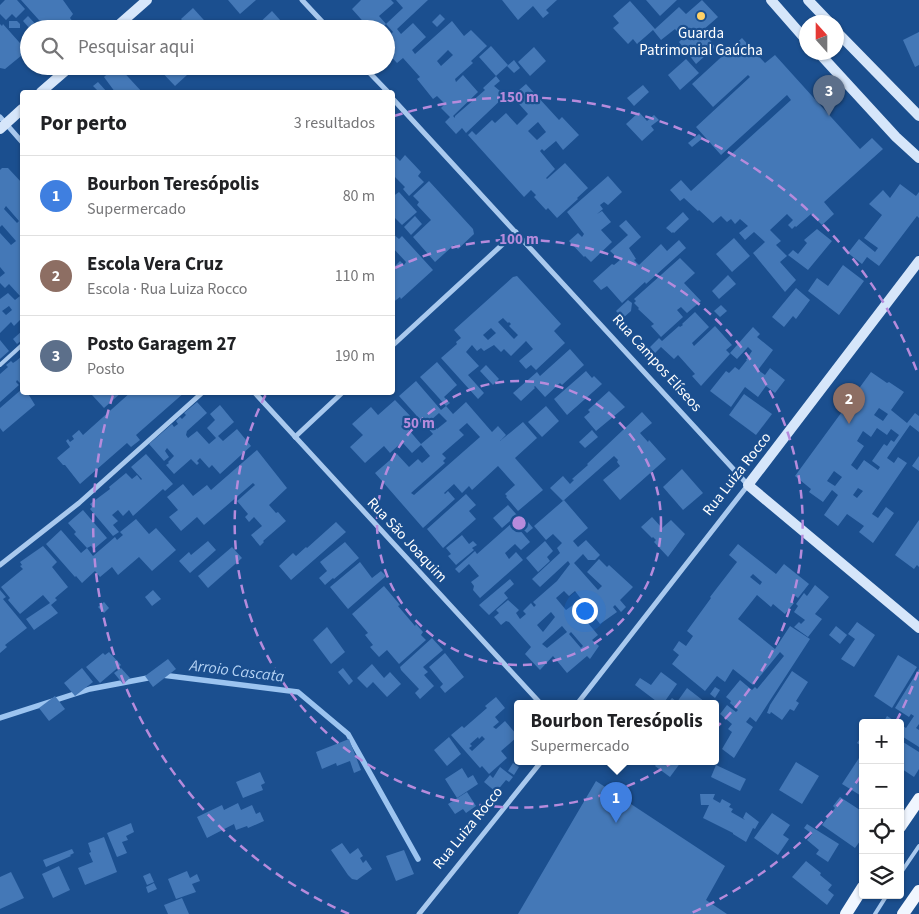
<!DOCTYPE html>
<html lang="pt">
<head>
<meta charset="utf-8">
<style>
  body { margin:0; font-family:"Source Sans 3",sans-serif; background:#f6f6f6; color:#202124 }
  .controls { position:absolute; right:15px; bottom:15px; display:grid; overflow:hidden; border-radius:5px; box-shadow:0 1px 4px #0004 }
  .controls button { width:45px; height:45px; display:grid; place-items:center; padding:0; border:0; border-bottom:1px solid #e0e0e0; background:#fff; color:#202124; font:25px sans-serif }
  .compass { position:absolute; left:799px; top:15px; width:45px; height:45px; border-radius:50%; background:#fff; box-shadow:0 1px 4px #0004; rotate:339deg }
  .you { position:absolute; left:584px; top:610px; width:18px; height:18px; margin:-12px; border:4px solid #fff; border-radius:50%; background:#1a73e8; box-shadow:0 0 0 8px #1a73e833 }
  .badge { display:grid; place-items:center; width:32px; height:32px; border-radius:50%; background:#0b8043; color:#fff; font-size:16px; font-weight:700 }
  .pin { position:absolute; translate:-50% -41px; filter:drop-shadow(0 1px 2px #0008) }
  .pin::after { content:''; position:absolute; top:26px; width:18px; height:15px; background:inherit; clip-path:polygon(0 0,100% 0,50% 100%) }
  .popup { position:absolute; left:514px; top:700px; width:205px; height:65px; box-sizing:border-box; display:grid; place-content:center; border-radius:5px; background:#fff; filter:drop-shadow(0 1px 4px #0005); font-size:16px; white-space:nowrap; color:#757577 }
  .popup b { font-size:19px; color:#202124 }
  .popup::after { content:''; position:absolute; left:50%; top:100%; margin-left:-10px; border:10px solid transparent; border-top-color:#fff }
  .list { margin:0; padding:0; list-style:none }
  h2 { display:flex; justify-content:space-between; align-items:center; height:65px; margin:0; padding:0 20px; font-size:21px }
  h2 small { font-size:16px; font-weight:400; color:#757577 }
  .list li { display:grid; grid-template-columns:32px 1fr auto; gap:15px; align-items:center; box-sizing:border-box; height:80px; padding:0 20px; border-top:1px solid #e0e0e0 }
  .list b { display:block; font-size:19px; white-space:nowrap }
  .list p { margin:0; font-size:16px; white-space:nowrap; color:#757577 }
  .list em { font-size:16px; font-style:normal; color:#757577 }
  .icon { flex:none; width:28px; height:28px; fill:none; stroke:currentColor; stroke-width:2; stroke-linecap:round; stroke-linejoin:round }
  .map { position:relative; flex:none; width:919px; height:914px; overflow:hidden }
  .search { position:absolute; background:#fff; box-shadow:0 1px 4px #0004; left:20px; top:20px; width:375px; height:55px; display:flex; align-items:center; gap:12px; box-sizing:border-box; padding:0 18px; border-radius:28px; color:#757577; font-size:19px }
  .panel { position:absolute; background:#fff; box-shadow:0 1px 4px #0004; left:20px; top:90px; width:375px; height:305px; border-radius:5px }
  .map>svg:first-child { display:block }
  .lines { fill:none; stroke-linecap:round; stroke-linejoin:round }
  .stream { stroke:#9cc4f0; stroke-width:5.5 }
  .building { fill:#4478b7; fill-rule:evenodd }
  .lane { stroke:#a9c9ee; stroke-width:4 }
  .street { stroke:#a9c9ee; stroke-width:5 }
  .secondary { stroke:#d6e6fa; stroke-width:10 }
  .primary { stroke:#f0f6ff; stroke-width:12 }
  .ring { fill:none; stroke:#b68bdc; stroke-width:2.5; stroke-dasharray:9 6 }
  .poi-dot { fill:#ffd166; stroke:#1b4f8f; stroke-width:2 }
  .labels { text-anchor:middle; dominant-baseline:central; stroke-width:4.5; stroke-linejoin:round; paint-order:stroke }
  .poi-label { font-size:15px; fill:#fff; stroke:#1b4f8f }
  .street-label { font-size:15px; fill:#fff; stroke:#1b4f8f }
  .water-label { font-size:16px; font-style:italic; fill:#b5d3f5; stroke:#1b4f8f }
  .centre { fill:#b68bdc; stroke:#1b4f8f; stroke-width:2.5 }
  .ring-label { font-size:15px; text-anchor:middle; font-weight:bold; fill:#b68bdc; stroke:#1b4f8f; stroke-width:4.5; stroke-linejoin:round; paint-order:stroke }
</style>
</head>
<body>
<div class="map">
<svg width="919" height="914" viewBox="0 0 919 914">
  <rect width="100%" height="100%" fill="#1b4f8f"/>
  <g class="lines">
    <g class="stream">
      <path d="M162 675 298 692 348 734 418 859"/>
      <path d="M0 718 90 689 153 677"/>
    </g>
  </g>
  <g class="building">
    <path d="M5 0H17L25 9 16 18 12 14 6 20 0 14V5Z"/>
    <path d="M21 0H63L73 14 70 18 74 23 68 29H47Z"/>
    <path d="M228 0H256L240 14Z"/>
    <path d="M361 0H391L394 3 379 16 386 24 381 29H371L368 27 352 9Z"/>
    <path d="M396 0H428L397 29 401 34 413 23 426 37 412 50 415 54 452 21 464 36 471 30 487 46 471 61 473 63 455 79 456 82 463 75 478 92 453 116 455 118V116L485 90 483 88 496 76 500 81 494 86 500 91 502 90 506 95 466 133 462 128 456 134 445 122 450 117 441 108 445 104 437 96 433 99 417 79 420 77 403 58 397 63 386 51V38L393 32 386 24 403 8ZM448 50 453 55 441 66 437 61Z"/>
    <path d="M502 0H557L546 10 549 13 543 18 533 6 518 20Z"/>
    <path d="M646 0H677L660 16Z"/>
    <path d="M702 0 718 17 703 30 715 47 696 64 679 42 683 38 675 29 661 40 653 30 637 44 633 39 628 44 613 28 619 23 613 16 630 1 655 29 679 7 686 14Z"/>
    <path d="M193 8 212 29H190L181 19Z"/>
    <path d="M272 11 288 29H253Z"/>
    <path d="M440 14 445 19 437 27 432 22Z"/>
    <path d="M28 16 40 29H30L23 21Z"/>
    <path d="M9 21H17L20 24V28H9Z"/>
    <path d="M0 24 2 26 3 24 27 51 5 69 0 68Z"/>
    <path d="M919 32V65L915 67 903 40Z"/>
    <path d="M742 38 765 63 775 55 860 149 872 138 883 149 824 202 834 214 822 225 811 214 796 227 795 226 792 229 788 225 793 220 787 214 770 230 781 241 776 245 787 256 780 262 796 280 785 292 753 253 765 242 754 232 745 240 739 233 748 226 740 219 735 224 731 219 727 222 721 216 713 223 699 210 698 211 684 198 680 201 670 190 681 180 691 191 791 100 787 95 721 155 696 127 750 77 748 75 713 107 692 84Z"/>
    <path d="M491 46 508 65 496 76 479 57Z"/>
    <path d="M534 47 546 61 530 76 518 62Z"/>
    <path d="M686 59 699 73 680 90 668 75Z"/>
    <path d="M514 60 520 68 514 73 507 66Z"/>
    <path d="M116 66H118L142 92H115L104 77Z"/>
    <path d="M156 66H179L187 75 175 86Z"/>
    <path d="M251 66H277L267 75 260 67 256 71Z"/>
    <path d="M98 82 107 92H99L93 86Z"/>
    <path d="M526 84 559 120 562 117 579 135 563 150 556 141 544 151 542 149 540 151 555 169 546 178 547 179 565 163 588 188 577 198 578 199 557 218 548 208 546 210 534 197 536 195 531 190 524 197 468 135 472 131 476 135 492 120 495 123 506 113 517 125 528 114 512 96ZM538 122 546 132 537 140 528 131Z"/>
    <path d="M643 85 649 92 634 106 627 98Z"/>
    <path d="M639 112 647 121 654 115 659 120 651 126 654 130 642 141 626 124Z"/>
    <path d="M699 134 703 138 692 147 688 143Z"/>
    <path d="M393 154 400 161 405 155 421 172 418 176 424 182 409 196 403 189 405 187 392 174Z"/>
    <path d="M2 168H8L22 183V220L20 221 21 223 22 221V318L14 326 11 322 0 333V299L8 293 15 300 20 296 9 284 5 288 0 283V277L5 273 0 267V233L11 245 16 241 2 225 0 227V170ZM6 206 19 221 17 223 4 209ZM9 306 12 310 6 315 2 311Z"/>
    <path d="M608 176 622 192 608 205 604 202 600 205 603 209 597 214 602 211 611 222 601 230 612 242 591 262 585 256 584 257 569 241 578 233 582 237 584 234 567 212Z"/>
    <path d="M429 181 473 229 474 234 458 249 454 245 435 262 413 237 431 220 417 205 419 202 413 196Z"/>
    <path d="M900 184 916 196 919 192V218L917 216 879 266 867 257 862 264 848 253 859 239 875 252 878 248 864 238 882 215 869 204 883 190 890 198Z"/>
    <path d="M399 192 417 212 402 225 392 215V197Z"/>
    <path d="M683 212 689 219 674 233 673 232 672 233 666 228Z"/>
    <path d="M415 216 422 224 411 235 404 227Z"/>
    <path d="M626 220 641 237 629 248 636 259 634 260 639 265 661 244 667 251 679 240 686 248 646 284 645 282 622 303 607 286 601 290 593 281 612 264 614 265 620 260 610 251 628 235 619 226Z"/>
    <path d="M817 229 832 241 808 270 788 255 793 250 798 254 807 243 804 240Z"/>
    <path d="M392 233 399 239 402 236 433 270 401 299 400 297 392 303V265L394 267 400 261 404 265 406 262 392 247Z"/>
    <path d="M734 238 750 256 732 272 716 254Z"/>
    <path d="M680 258 695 273 684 283 701 301 687 313 681 307 677 310 683 317 661 337 651 326 654 324 638 309 639 308 634 303 636 301 634 299Z"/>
    <path d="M843 265 864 281 839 315 808 291 817 278 828 286Z"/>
    <path d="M728 275 736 284 719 299 712 291Z"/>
    <path d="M517 276 561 324 554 331 565 343 536 370 531 365 526 369 519 361 533 349 526 341 511 356 504 349 501 352 494 345 484 351 481 348 477 351 472 345 466 352 479 366 468 375 484 393 478 399 441 358 457 344 456 342 461 338 454 330 513 277ZM503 318 508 323 509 322 511 324 509 326 518 335 514 339 498 322ZM491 328 496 333 488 340 483 335Z"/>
    <path d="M796 288 810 300 796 319 793 316 784 327 772 317Z"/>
    <path d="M628 300 632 303 631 311 623 318 616 311Z"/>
    <path d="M721 305 727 311 720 317 714 311Z"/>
    <path d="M695 312 709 327 692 343 694 346 715 326 732 345 726 350 730 354 701 386 692 376 695 374 678 355 674 359 661 347 655 353 650 347 659 338 662 341 679 326 680 327 683 325 682 324Z"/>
    <path d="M753 327 760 334 757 337 773 350 758 370 765 375 770 368 785 380 775 393 766 386 758 397 745 387 731 407 710 391 726 371 729 373 735 367 739 370 747 360H746L752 351 748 347 737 359 730 353Z"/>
    <path d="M22 331V340L17 344 13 339Z"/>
    <path d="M0 340 9 351 0 359Z"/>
    <path d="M570 349 584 365 562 385 560 383 545 397 535 386 534 387 535 388 521 401 513 393 537 372 540 376Z"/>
    <path d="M22 356V382L21 384 17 380 16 382 19 385 0 402V374L8 367 6 365 11 361 13 363 16 361Z"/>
    <path d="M437 362 457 385 444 397 450 403 446 406 453 414 466 402 492 432 498 426 506 435 500 441 523 422 537 438 515 458 543 490 518 511 506 497 507 496 505 494 515 485 498 466 472 490 469 486 462 493 454 484 444 493 445 494 448 491 455 499 423 528 375 473 397 454 409 467 418 459 422 463 430 456 421 445 412 453 402 442 390 453 384 446 365 463 350 447 363 435 352 424 371 407 378 415 395 400 416 422 408 429 421 444 433 434 399 396 416 381 441 410 446 406 420 377ZM439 413 447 421 437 429 430 421ZM467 423 480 437 414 495 411 493 445 463 443 461 446 458 442 454 464 435 459 430Z"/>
    <path d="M486 365 499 379 493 385 480 371Z"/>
    <path d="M586 371 592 378 594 376 602 384 567 415 554 399Z"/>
    <path d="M871 372 887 383 889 382 904 392 891 410 907 423 915 413 919 416V432L910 425 887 458 894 463 898 457 907 463 872 514 878 518 886 507 894 513 873 543 859 532 864 526 847 514 838 526 824 515 838 495 832 490 823 502 809 492 811 489 795 476ZM879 408 888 414 883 421 874 415ZM877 428 887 435 891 429 899 435 894 442 891 440 887 446 884 444 872 461 880 467 878 470 864 460 857 470 851 465 864 446 857 441 863 431 871 437ZM834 471 842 477 835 486 827 481ZM858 488 863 491 857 498 853 495Z"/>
    <path d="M22 389V392H27L35 405 3 432 0 428V408Z"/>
    <path d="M609 391 625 407 596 431 584 417 590 412 588 410Z"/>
    <path d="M96 392H122L104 408 92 395Z"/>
    <path d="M131 392H185L136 435 140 440 131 447 127 443 80 484 65 465H63L57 458 70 447 66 441 68 439 70 442 74 439 72 436 79 430 83 435Z"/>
    <path d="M744 394 772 414 756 435 729 415Z"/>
    <path d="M197 402 207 413 187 431 186 435 188 438 197 431 209 444 216 438 207 428 215 420 210 414 220 405 234 422 218 436 223 441 237 429 251 446 220 474 212 465 209 468 200 458 197 461 199 463 197 465 191 459 174 474 166 465 169 463 168 462 174 456 167 448 165 451 169 457 164 461 149 444 172 424 174 427 178 424 176 421 180 417 182 419 186 415 184 413Z"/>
    <path d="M546 406 559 421 542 437 528 422Z"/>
    <path d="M642 412 652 423 640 433 648 442 649 440 666 459 620 500 603 480 620 466 617 462 618 460 614 456 563 501 550 488 563 476 570 484 574 480 572 479 588 465 587 464Z"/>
    <path d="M592 430 598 437 585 448 579 442Z"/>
    <path d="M257 450 287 488 269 505 276 513 278 512 286 521 263 541 264 542 260 546 251 535 262 526 254 517 249 522 245 517 248 514 237 501 255 485 253 483 204 525 197 517 181 531 169 517 178 510 167 497 183 484 193 496 207 485 211 490Z"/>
    <path d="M146 454 173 484 165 491 163 489 133 516 129 510 123 516 118 510 112 515 118 521 113 525 119 532 113 536 90 509 92 507 90 504 110 489 109 487 126 473 132 479 137 475 141 480 142 479 131 467Z"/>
    <path d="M919 456V471L912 466Z"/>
    <path d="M682 469 703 493 683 510 663 487Z"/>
    <path d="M466 494 476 505 469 511 476 519 443 548 427 529Z"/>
    <path d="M564 500 588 528 573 541 578 547 586 540 600 555 595 560H588L583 554 574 563 598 590 602 586 587 572 599 559 607 567 609 565 633 587 620 600 626 607 621 612 615 605 613 607 617 612 600 624 575 591 569 596 564 591 556 598 566 610 573 605 598 635 592 640 599 646 590 659 587 656 567 673 553 656 540 670 525 654 531 647 509 622 506 621 501 625 494 617 499 613 496 610 508 600 519 610 516 613 520 619 526 614 523 611 531 603 534 607 536 605 533 602 557 581 570 564 568 561 540 587 532 579 560 553 557 548 562 543 553 534 546 540 534 526ZM551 612 555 617 543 632 537 625ZM562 626 567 632 547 648 542 644ZM571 632 583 646 581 648 569 634Z"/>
    <path d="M508 505 517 515 502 528 493 518Z"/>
    <path d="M83 510 107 538 94 549 91 546 87 548 93 556 115 537 117 540 123 535 120 532 136 519 149 534 156 528 176 550 152 571 139 557 118 575 112 567 100 577 95 571 82 583 76 576 75 577 46 544 61 530 81 553 87 548 74 534 76 532 68 523Z"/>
    <path d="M652 517 662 528 671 520 685 534 668 557 654 542 656 540 653 537 652 538 641 527Z"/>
    <path d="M919 520V567L917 565 914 569 895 555Z"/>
    <path d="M336 522 346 532 291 580 279 566 293 553 296 556 306 547 307 548Z"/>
    <path d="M513 522 530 542 521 550 515 544 505 553 509 559 516 552 523 560 480 598 473 590 474 586 471 582 479 576 469 564 459 573 455 569 475 551 477 554Z"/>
    <path d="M528 522 533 528 527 533 522 528Z"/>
    <path d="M462 535 469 544 473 541 477 545 472 548 474 550 456 565 448 556 451 554 446 548Z"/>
    <path d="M208 541 216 550 190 573 179 561 189 552 191 555Z"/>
    <path d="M545 541 553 551 547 557 550 561 538 572 526 558Z"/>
    <path d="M345 542 359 558 334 579 333 578 325 585 319 578 327 571 320 562Z"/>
    <path d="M738 544 776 574 784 564 809 584 798 598 794 595 791 600 794 603 785 614 773 604 771 607 757 595 738 619 775 649 790 626 810 639 756 722 750 717 746 722 753 727 734 758 722 749 732 732 728 729 732 724 720 714 727 705 736 712 738 710 730 703 731 701 726 697 740 680 752 690 755 687 757 689 784 656 780 652 753 685 733 669 725 682 717 676 705 691 672 664 679 655 673 650 679 641 686 646 693 636 687 631 711 598 710 597 737 562 729 555ZM753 574 762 582 760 585 750 577Z"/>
    <path d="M43 546 57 562 52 567 68 587 55 598 57 600 51 605 58 613 34 630 26 619 50 603 43 595 20 614 8 600 10 598 1 587 23 569 20 566 22 565 20 562Z"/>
    <path d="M232 547 242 558 208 588 198 576Z"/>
    <path d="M360 562 372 578 381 571 386 576 348 609 330 587Z"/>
    <path d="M510 579 514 584 504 593 508 598 489 615 479 605Z"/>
    <path d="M815 585 829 597 815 614 822 619 808 637 794 627 799 622 801 624 805 620 794 612 798 606 796 604 804 593 807 596Z"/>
    <path d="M384 586 400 605 398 606 415 626 416 624 423 632 421 635 426 640 399 664 387 650 379 657 370 647 373 645 365 635 368 633 352 614Z"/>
    <path d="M0 590 6 597 3 599 27 628 5 645 7 647 0 653Z"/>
    <path d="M153 590 161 599 152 606 145 597Z"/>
    <path d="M104 602 109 608 104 613 98 607Z"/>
    <path d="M857 622 875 635 854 667 841 659 855 639 848 634Z"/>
    <path d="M836 626 847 635 840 644 829 635Z"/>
    <path d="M327 627 345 652 331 664 313 640Z"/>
    <path d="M432 638 443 650 423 667 428 672 424 675 434 686 420 699 415 693 419 689 401 670 400 667Z"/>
    <path d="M109 652 121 665 100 683 86 667 103 653 105 655Z"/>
    <path d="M445 653 464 677 445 693 440 687 443 684 429 667Z"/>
    <path d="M898 655 917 667 892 708 874 696Z"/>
    <path d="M168 659 176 669 153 687 145 676Z"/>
    <path d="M372 664 384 678 390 672 401 684 387 697 373 682 367 688 357 678Z"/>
    <path d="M82 668 93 682 75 696 64 683Z"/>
    <path d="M121 668 130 678 123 684 114 673Z"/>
    <path d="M343 668 353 681 349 685 338 672Z"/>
    <path d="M919 669V724L916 728 919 730V747L900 735V724L906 728 914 716 911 714 909 717 895 708Z"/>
    <path d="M792 671 808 682 796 701 799 703 794 711 790 709 782 720 771 712 770 714 767 713 770 705Z"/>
    <path d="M661 672 677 684 663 704H660L635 685 640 678 651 685Z"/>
    <path d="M715 687 720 690 715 698 710 694Z"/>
    <path d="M687 688 705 702 704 704H667L672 698 677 702Z"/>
    <path d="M55 696 65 709 49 721 39 708Z"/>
    <path d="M496 697 505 708 495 717 499 722 493 727 496 729 505 721 517 735V737L501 751 507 758 489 774 482 766 480 768 451 735 462 726 464 728 487 708 485 706ZM482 736 485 739 472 751 469 748 472 746 470 744 478 737 479 739Z"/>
    <path d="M887 716 898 723H883Z"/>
    <path d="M863 734V747L857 743Z"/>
    <path d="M449 737 461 754 447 766 434 750Z"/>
    <path d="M349 739 361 770 354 773 350 761 337 766 336 763 322 769 316 752Z"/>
    <path d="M903 742 919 752V769L914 777 902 769 900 773V744Z"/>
    <path d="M861 755 863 756V797L842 784Z"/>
    <path d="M658 762H681L670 777 655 766Z"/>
    <path d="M796 762 819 776 802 804 779 790Z"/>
    <path d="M513 763 519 767 514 775 508 771Z"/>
    <path d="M716 765 746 779 740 791 711 777Z"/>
    <path d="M500 767 513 777 509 782 506 780 496 792 484 782 490 775 493 778Z"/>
    <path d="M462 768 468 778 473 775 478 784 457 798 445 779Z"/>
    <path d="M260 772 265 783 261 785 263 790 243 798 236 782Z"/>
    <path d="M596 781 725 866 706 900 727 914H518Z"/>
    <path d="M467 792 476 806 466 813 463 809 455 814 448 804Z"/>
    <path d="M700 794H715L713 799 720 803 722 799 731 804 729 807 733 809 731 812 745 820 743 818 746 812 759 822 755 829 753 828 746 842 733 834V833L703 818 709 805H701Z"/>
    <path d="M840 797 863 812V837L855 848 822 825 835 808 833 806Z"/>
    <path d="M238 803 241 810 252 805 256 814 260 812 264 821 248 828 247 826 236 830 234 824 207 838 197 817 222 805 224 810Z"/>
    <path d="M772 813 790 825 783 835 789 839 778 855 754 838Z"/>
    <path d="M131 823 134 832 126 836 128 840 122 842 127 853 117 857 107 833Z"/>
    <path d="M807 824 839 844 828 862 816 854 819 850 807 840 812 834 804 828Z"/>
    <path d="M104 837 117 872 85 885 78 868 93 862 89 853 91 852 88 843Z"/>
    <path d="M342 843 350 854 358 848 363 856 360 858 363 863 366 860 372 869 357 880 352 879 348 875 331 850Z"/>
    <path d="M72 849 74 853 70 855 71 856 46 867 43 860Z"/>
    <path d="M404 850 414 874 396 881 386 856Z"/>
    <path d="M806 861 821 873 820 875 832 885 828 890 834 895 827 905 792 877Z"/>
    <path d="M59 866 70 890 53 898 42 874Z"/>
    <path d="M187 871 190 878 197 874 200 881 192 884 196 892 176 899 168 879Z"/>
    <path d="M11 872 24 898 0 909V877Z"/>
    <path d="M150 873 154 882 147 885 143 876Z"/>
    <path d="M154 883 157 889 148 893 146 887Z"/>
    <path d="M182 898 189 914H168L164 905Z"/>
  </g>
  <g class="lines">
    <g class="lane">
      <path d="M0 365 22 345"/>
      <path d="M900 874 919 846"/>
      <path d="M875 914 887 895"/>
    </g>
    <g class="street">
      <path d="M302 0 329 29"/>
      <path d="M363 66 388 92"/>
      <path d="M392 98 748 485 577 704"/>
      <path d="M0 117 22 142"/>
      <path d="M392 346 516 232"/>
      <path d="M254 392 541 704"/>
      <path d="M295 437 343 392"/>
      <path d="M0 565 79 503 203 392"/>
      <path d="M419 914 541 762"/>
    </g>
    <g class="secondary">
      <path d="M771 0 806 40"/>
      <path d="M808 0 829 22"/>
      <path d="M114 29 147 0"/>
      <path d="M836 31 919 116"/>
      <path d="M818 52 896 137 919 158"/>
      <path d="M41 92 71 66"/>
      <path d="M0 129 22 109"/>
      <path d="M919 261 748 485 919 628"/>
    </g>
    <g class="primary">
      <path d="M900 827 919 799"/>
      <path d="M846 914 863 887"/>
      <path d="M903 914 919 891"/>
    </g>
  </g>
  <g class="ring">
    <circle cx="519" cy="523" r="142"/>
    <path d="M395 268A284 284 0 1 1 266 394"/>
    <path d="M918 672A426 426 0 0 1 897 720M861 776A426 426 0 0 1 689 914M349 914A426 426 0 0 1 113 395M394 116A426 426 0 0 1 918 374"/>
  </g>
  <circle class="poi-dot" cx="701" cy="16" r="5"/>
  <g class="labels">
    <g class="poi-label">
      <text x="701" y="33">Guarda<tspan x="701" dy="17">Patrimonial Gaúcha</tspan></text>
    </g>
    <g class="street-label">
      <text transform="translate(657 363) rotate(48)">Rua Campos Elíseos</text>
      <text transform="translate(737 474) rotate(-52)">Rua Luiza Rocco</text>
      <text transform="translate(407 540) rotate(47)">Rua São Joaquim</text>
      <text transform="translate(468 828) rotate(-51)">Rua Luiza Rocco</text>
    </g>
    <g class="water-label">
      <text transform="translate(237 671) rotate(7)">Arroio Cascata</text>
    </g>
  </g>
  <circle cx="519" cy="523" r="8" class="centre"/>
  <g class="ring-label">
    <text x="519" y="102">150 m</text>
    <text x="519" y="244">100 m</text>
    <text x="419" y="428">50 m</text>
  </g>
</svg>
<div class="controls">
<button>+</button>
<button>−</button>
<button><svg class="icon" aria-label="locate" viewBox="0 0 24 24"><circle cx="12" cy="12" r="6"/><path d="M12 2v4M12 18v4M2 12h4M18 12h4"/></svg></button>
<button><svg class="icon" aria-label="layers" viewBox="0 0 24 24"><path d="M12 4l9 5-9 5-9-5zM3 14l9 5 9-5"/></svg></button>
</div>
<svg class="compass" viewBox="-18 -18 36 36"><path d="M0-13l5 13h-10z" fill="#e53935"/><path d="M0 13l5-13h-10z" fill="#757577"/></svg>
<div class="you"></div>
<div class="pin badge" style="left:616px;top:823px;background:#3f7fe0">1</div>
<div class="popup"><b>Bourbon Teresópolis</b>Supermercado</div>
<div class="pin badge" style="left:849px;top:424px;background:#8d6e63">2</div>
<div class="pin badge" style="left:829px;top:116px;background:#5c6f8a">3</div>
<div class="search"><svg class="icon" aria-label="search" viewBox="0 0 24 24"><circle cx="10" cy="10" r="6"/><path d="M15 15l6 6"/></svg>Pesquisar aqui</div>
<section class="panel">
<h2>Por perto<small>3 resultados</small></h2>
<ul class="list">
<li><span class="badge" style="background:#3f7fe0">1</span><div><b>Bourbon Teresópolis</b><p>Supermercado</p></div><em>80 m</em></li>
<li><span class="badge" style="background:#8d6e63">2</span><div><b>Escola Vera Cruz</b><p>Escola · Rua Luiza Rocco</p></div><em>110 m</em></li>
<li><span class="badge" style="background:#5c6f8a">3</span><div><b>Posto Garagem 27</b><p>Posto</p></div><em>190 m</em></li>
</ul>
</section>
</div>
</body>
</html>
